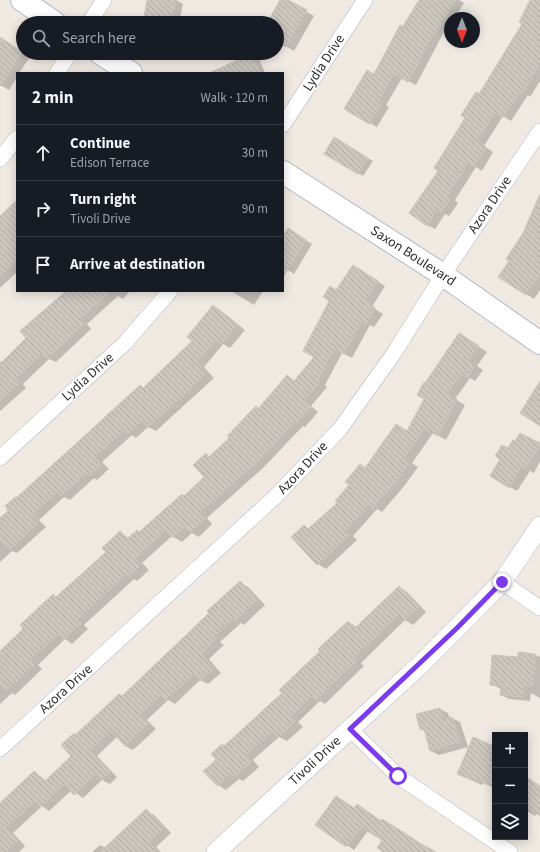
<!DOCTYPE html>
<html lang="en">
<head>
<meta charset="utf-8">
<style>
  body { margin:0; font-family:"Source Sans 3",sans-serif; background:#20242c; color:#f1f3f6 }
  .controls { position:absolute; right:12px; bottom:12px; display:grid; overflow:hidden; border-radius:0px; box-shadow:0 2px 10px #0003 }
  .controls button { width:36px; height:36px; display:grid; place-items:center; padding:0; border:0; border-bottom:1px solid #363941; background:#171b24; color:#f1f3f6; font:20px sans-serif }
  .compass { position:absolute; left:444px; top:12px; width:36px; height:36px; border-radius:50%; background:#171b24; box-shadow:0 2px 10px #0003; rotate:180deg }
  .stop { position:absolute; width:12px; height:12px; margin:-9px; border:3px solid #7c3aed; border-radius:50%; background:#fff }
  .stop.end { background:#7c3aed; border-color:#fff; box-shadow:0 1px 4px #0008 }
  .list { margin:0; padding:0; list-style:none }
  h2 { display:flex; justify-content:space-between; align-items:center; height:52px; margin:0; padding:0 16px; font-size:17px }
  h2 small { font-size:13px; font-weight:400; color:#9ea1a6 }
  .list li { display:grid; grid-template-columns:26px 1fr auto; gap:12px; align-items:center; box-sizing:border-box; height:56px; padding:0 16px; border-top:1px solid #363941 }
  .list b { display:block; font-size:15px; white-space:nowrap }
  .list p { margin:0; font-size:13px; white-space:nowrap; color:#9ea1a6 }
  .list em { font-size:13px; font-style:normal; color:#9ea1a6 }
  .icon { flex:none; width:22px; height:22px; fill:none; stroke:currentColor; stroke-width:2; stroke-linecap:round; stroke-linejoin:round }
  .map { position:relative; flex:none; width:540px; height:852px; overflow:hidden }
  .search { position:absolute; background:#171b24; box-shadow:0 2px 10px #0003; left:16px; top:16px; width:268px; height:44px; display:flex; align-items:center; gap:10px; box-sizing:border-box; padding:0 14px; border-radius:22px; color:#9ea1a6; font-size:15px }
  .panel { position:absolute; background:#171b24; box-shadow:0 2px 10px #0003; left:16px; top:72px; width:268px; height:220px; border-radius:0px }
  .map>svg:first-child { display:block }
  .shadow { fill:#0003 }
  .building { fill:url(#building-back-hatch); stroke:#cbc5ba }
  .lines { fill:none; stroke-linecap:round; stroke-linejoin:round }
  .minor-casing { stroke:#b4b7c1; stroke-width:16 }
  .tertiary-casing { stroke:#b4b7c1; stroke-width:20 }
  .secondary-casing { stroke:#b4b7c1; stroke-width:24 }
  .minor { stroke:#fff; stroke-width:15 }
  .tertiary { stroke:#fff; stroke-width:19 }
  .secondary { stroke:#fff; stroke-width:22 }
  .route { stroke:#7c3aed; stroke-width:5 }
  .labels { text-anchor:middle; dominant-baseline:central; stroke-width:3; stroke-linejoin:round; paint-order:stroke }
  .street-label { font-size:14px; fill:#2e2e2e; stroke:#fff }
</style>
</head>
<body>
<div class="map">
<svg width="540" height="852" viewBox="0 0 540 852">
  <defs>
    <pattern id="building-back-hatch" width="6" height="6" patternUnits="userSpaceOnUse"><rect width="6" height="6" fill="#cbc7bf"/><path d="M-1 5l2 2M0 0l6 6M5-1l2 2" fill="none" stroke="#afaba4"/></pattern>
  </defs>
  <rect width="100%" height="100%" fill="#efe9e1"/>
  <g class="shadow">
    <path d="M148 0H176L183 4 179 23H144Z"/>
    <path d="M281 0H286L314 16 294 51 277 41V23H268Z"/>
    <path d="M420 0H459L464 3 454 18H450V25L446 31 445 30 416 85 402 78 386 105 389 107 377 127 345 109 374 76Z"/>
    <path d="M531 0 540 1V81L530 97 528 95 511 121 503 116 484 146 493 152 482 171 476 167 455 200 458 203 449 216 445 214 435 229 427 225 439 170 479 95 523 24Z"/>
    <path d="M0 38 30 57 19 73H17V77L9 90 0 85Z"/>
    <path d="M251 55 259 59 265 73H224Z"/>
    <path d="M334 139 373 161 363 176 325 154Z"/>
    <path d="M17 204V272L0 288V234Z"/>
    <path d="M540 215V290L534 299 526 294Z"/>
    <path d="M288 229 312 244 294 274 283 267V235H284Z"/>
    <path d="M361 271 385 286 372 307 383 314 374 327 370 325 352 358 342 353 325 385 327 387 311 406 318 412 305 427 303 426 264 467 207 518 212 524 199 537 192 533 182 542 172 536 142 563 149 570 137 581 134 579 84 625 88 629 72 644 65 639 38 665 42 669 15 695 12 693 0 704V652L25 629 53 595 57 598 107 552 120 533 129 538 140 533 185 497 205 478 206 455 210 457 231 438 256 407 259 409 287 376 295 381 315 357 337 291Z"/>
    <path d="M68 291H130L123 299 118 296 87 324 91 329 56 362 49 359 23 384 26 388 0 411V361L2 363 28 338Z"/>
    <path d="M231 291H263L254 305Z"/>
    <path d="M213 306 221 311 245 330 230 348 223 344 204 367 214 378 156 431 148 427 136 438 132 435 102 462 109 469 97 480 94 478 70 500 64 497 39 520 46 527 17 553 12 551 0 562V519L10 511 16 499 140 386 144 388 193 341Z"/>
    <path d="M467 339 487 352 477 366 483 370 475 381 470 378 455 399 465 405 446 440 433 433 412 463 418 467 405 485 382 512 377 509 353 536 357 540 326 569 318 564 292 537 304 526 309 529 338 503 366 469 408 432Z"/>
    <path d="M540 444V461L534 473 530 471 517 491 491 476Z"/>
    <path d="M240 583 248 587 265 605 244 625 241 623 220 642 224 645 209 659 221 673 208 684 200 680 175 704 168 700 147 720 156 729 133 750 125 746 117 737 97 756 117 777 110 784 102 780 83 798 72 790 49 811 42 806 13 833 25 846 19 852H0V808L35 772 46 781 73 756 76 736 123 697 210 613Z"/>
    <path d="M399 587 407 592 426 612 413 625 405 620 361 663 364 666 325 704 320 701 298 722 303 727 287 741 279 737 253 760 259 767 243 781 239 779 226 790 218 785 217 760 225 747 283 693 348 622 357 627Z"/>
    <path d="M519 653 535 655 540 657V698L531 693 530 701 509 699 501 695V689L491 684 519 658Z"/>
    <path d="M440 709 448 713 450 719 452 718 460 722 468 747 439 755 431 751 426 732 421 729Z"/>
    <path d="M473 738 495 748V788L483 783 482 785 458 774Z"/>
    <path d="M525 777 540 787V815L537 813 535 816 525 810Z"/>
    <path d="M337 797 355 809 390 824 434 852H385L383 840 368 831 354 850 317 825Z"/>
    <path d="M146 811 154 815 171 833 156 847 161 852H92L100 845 106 848Z"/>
  </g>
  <g class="building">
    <path d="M147 0H175L171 23H143Z"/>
    <path d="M280 0H288L307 10 286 47 277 42V23H267Z"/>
    <path d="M419 0H456L438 28 437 27 408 82 394 74 379 100 382 102 369 124 344 109 367 70 374 74 400 25 403 26Z"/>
    <path d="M530 0H540V64L522 93 520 92 503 117 495 113 477 141 486 147 474 167 468 163 448 195 451 198 441 213 437 210 427 226 409 213 438 171 434 168 465 118 461 115 476 92 479 94 522 24 519 22Z"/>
    <path d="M0 37 22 52 0 86Z"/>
    <path d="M251 54 260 73H209Z"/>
    <path d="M334 137 368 158 358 174 324 154Z"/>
    <path d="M540 194V274L526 295 498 277 509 261 506 259 523 233Z"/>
    <path d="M17 200V260L0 276V216Z"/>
    <path d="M288 228 306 240 283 277V236Z"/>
    <path d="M353 265 378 281 365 301 375 308 366 324 362 321 344 354 334 349 318 380 320 382 304 401 311 407 296 424 295 422 256 463 199 513 205 519 190 533 185 527 173 538 166 530 135 558 141 565 128 577 126 574 77 620 81 624 63 640 58 634 30 660 35 664 6 691 0 684V651L23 629 20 625 53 594 56 597 106 552 102 548 120 531 127 539 137 530 139 532 182 494 184 496 204 477 193 465 206 453 209 457 229 438 227 436 256 406 258 409 287 375 294 381 314 357 303 351 329 301 323 297 330 286 336 290Z"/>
    <path d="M66 291H111L80 319 84 324 47 359 42 354 16 379 19 383 0 401V364L26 338 20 331Z"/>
    <path d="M213 305 238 325 222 344 216 340 197 362 207 373 148 428 142 421 128 434 125 430 95 457 102 465 89 476 87 473 61 496 57 492 32 515 39 523 9 550 0 540V518L8 511 5 506 15 497 16 498 58 460 140 385 143 388 192 341 187 337Z"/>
    <path d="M459 333 479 346 469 361 475 365 467 377 461 374 447 394 457 399 438 436 424 429 404 458 410 462 397 481 373 508 369 504 346 531 350 535 317 565 291 537 304 525 308 529 337 503 335 501 349 485 345 482 360 464 365 468 396 424 407 431 424 399 417 395 424 382 425 383Z"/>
    <path d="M540 381V426L520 413Z"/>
    <path d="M520 433 540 443V445L525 469 521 467 509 488 490 476 500 459 495 456 502 445 508 448 513 440 515 441Z"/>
    <path d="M240 581 257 600 235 621 233 618 213 637 216 640 201 654 214 668 200 681 194 674 166 700 161 695 140 715 148 724 125 746 111 731 90 751 110 772 101 780 96 774 74 795 65 784 41 807 35 801 5 828 18 841 6 852H0V803L34 771 44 782 71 756 61 745 74 733 75 735 119 694 122 696 209 613 207 611Z"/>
    <path d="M399 586 419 607 404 621 398 615 354 658 357 661 316 700 312 696 291 717 295 722 278 738 272 731 246 755 252 762 234 777 231 774 217 786 203 771 216 760 211 754 222 744 224 746 282 693 279 690 320 651 318 649 348 621 355 628Z"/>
    <path d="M518 652 535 654 533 686H523L522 697 500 695 501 686 490 685 492 655 518 657Z"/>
    <path d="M440 708 444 719 452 717 460 742 430 751 424 729 420 730 416 714Z"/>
    <path d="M473 737 494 746 488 760 495 764V788L475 779 474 781 457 774Z"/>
    <path d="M525 776 540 786V816L525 806Z"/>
    <path d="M336 796 354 808 357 804 381 821 382 819 414 839V840L436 852H383L377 848 382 840 361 827 346 847 315 825Z"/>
    <path d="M146 809 164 828 149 842 158 852H100Z"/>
  </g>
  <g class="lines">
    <g class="minor-casing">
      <g id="minor">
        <path d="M89 23 104 0"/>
        <path d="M57 73 70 53"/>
        <path d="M283 125 365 0"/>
        <path d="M0 159 17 138"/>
        <path d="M0 458 125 343 170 291"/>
        <path d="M502 582 540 608"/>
        <path d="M350 729 398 776 510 852"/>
        <path d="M0 749 275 497 340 429 394 353 443 275 540 131"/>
      </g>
    </g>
    <g class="tertiary-casing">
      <path id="tertiary" d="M216 852 421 664 457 628 502 582 540 526"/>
    </g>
    <g class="secondary-casing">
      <g id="secondary">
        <path d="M22 0 55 23"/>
        <path d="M100 53 131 73"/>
        <path d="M283 172 443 275 540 343"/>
      </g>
    </g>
    <use href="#minor" class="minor"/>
    <use href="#tertiary" class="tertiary"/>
    <use href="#secondary" class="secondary"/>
  </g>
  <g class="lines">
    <path class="route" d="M398 776 350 729 457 628 502 582"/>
  </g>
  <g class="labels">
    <g class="street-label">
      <text transform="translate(324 63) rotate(-57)">Lydia Drive</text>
      <text transform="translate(490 205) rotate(-56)">Azora Drive</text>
      <text transform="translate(413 256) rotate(33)">Saxon Boulevard</text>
      <text transform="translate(88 377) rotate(-42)">Lydia Drive</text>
      <text transform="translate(303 468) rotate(-47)">Azora Drive</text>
      <text transform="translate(66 689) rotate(-42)">Azora Drive</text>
      <text transform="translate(315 761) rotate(-43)">Tivoli Drive</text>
    </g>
  </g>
</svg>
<div class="controls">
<button>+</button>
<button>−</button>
<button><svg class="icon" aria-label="layers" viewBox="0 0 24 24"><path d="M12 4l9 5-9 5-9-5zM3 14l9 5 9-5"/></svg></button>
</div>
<svg class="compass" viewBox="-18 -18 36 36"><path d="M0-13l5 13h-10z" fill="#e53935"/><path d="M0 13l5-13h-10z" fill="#9ea1a6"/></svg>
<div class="stop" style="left:398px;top:776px"></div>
<div class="stop end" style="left:502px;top:582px"></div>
<div class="search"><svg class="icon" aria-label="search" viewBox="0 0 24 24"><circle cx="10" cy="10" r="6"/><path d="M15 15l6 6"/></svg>Search here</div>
<section class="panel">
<h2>2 min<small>Walk · 120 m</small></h2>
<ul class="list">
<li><svg class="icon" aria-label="ahead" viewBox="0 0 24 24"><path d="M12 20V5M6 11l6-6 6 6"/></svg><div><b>Continue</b><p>Edison Terrace</p></div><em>30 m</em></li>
<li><svg class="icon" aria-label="right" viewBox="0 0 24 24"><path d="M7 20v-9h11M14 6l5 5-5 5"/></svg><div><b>Turn right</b><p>Tivoli Drive</p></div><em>90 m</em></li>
<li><svg class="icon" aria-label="arrive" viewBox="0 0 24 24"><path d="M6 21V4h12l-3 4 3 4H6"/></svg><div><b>Arrive at destination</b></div></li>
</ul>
</section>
</div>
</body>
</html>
